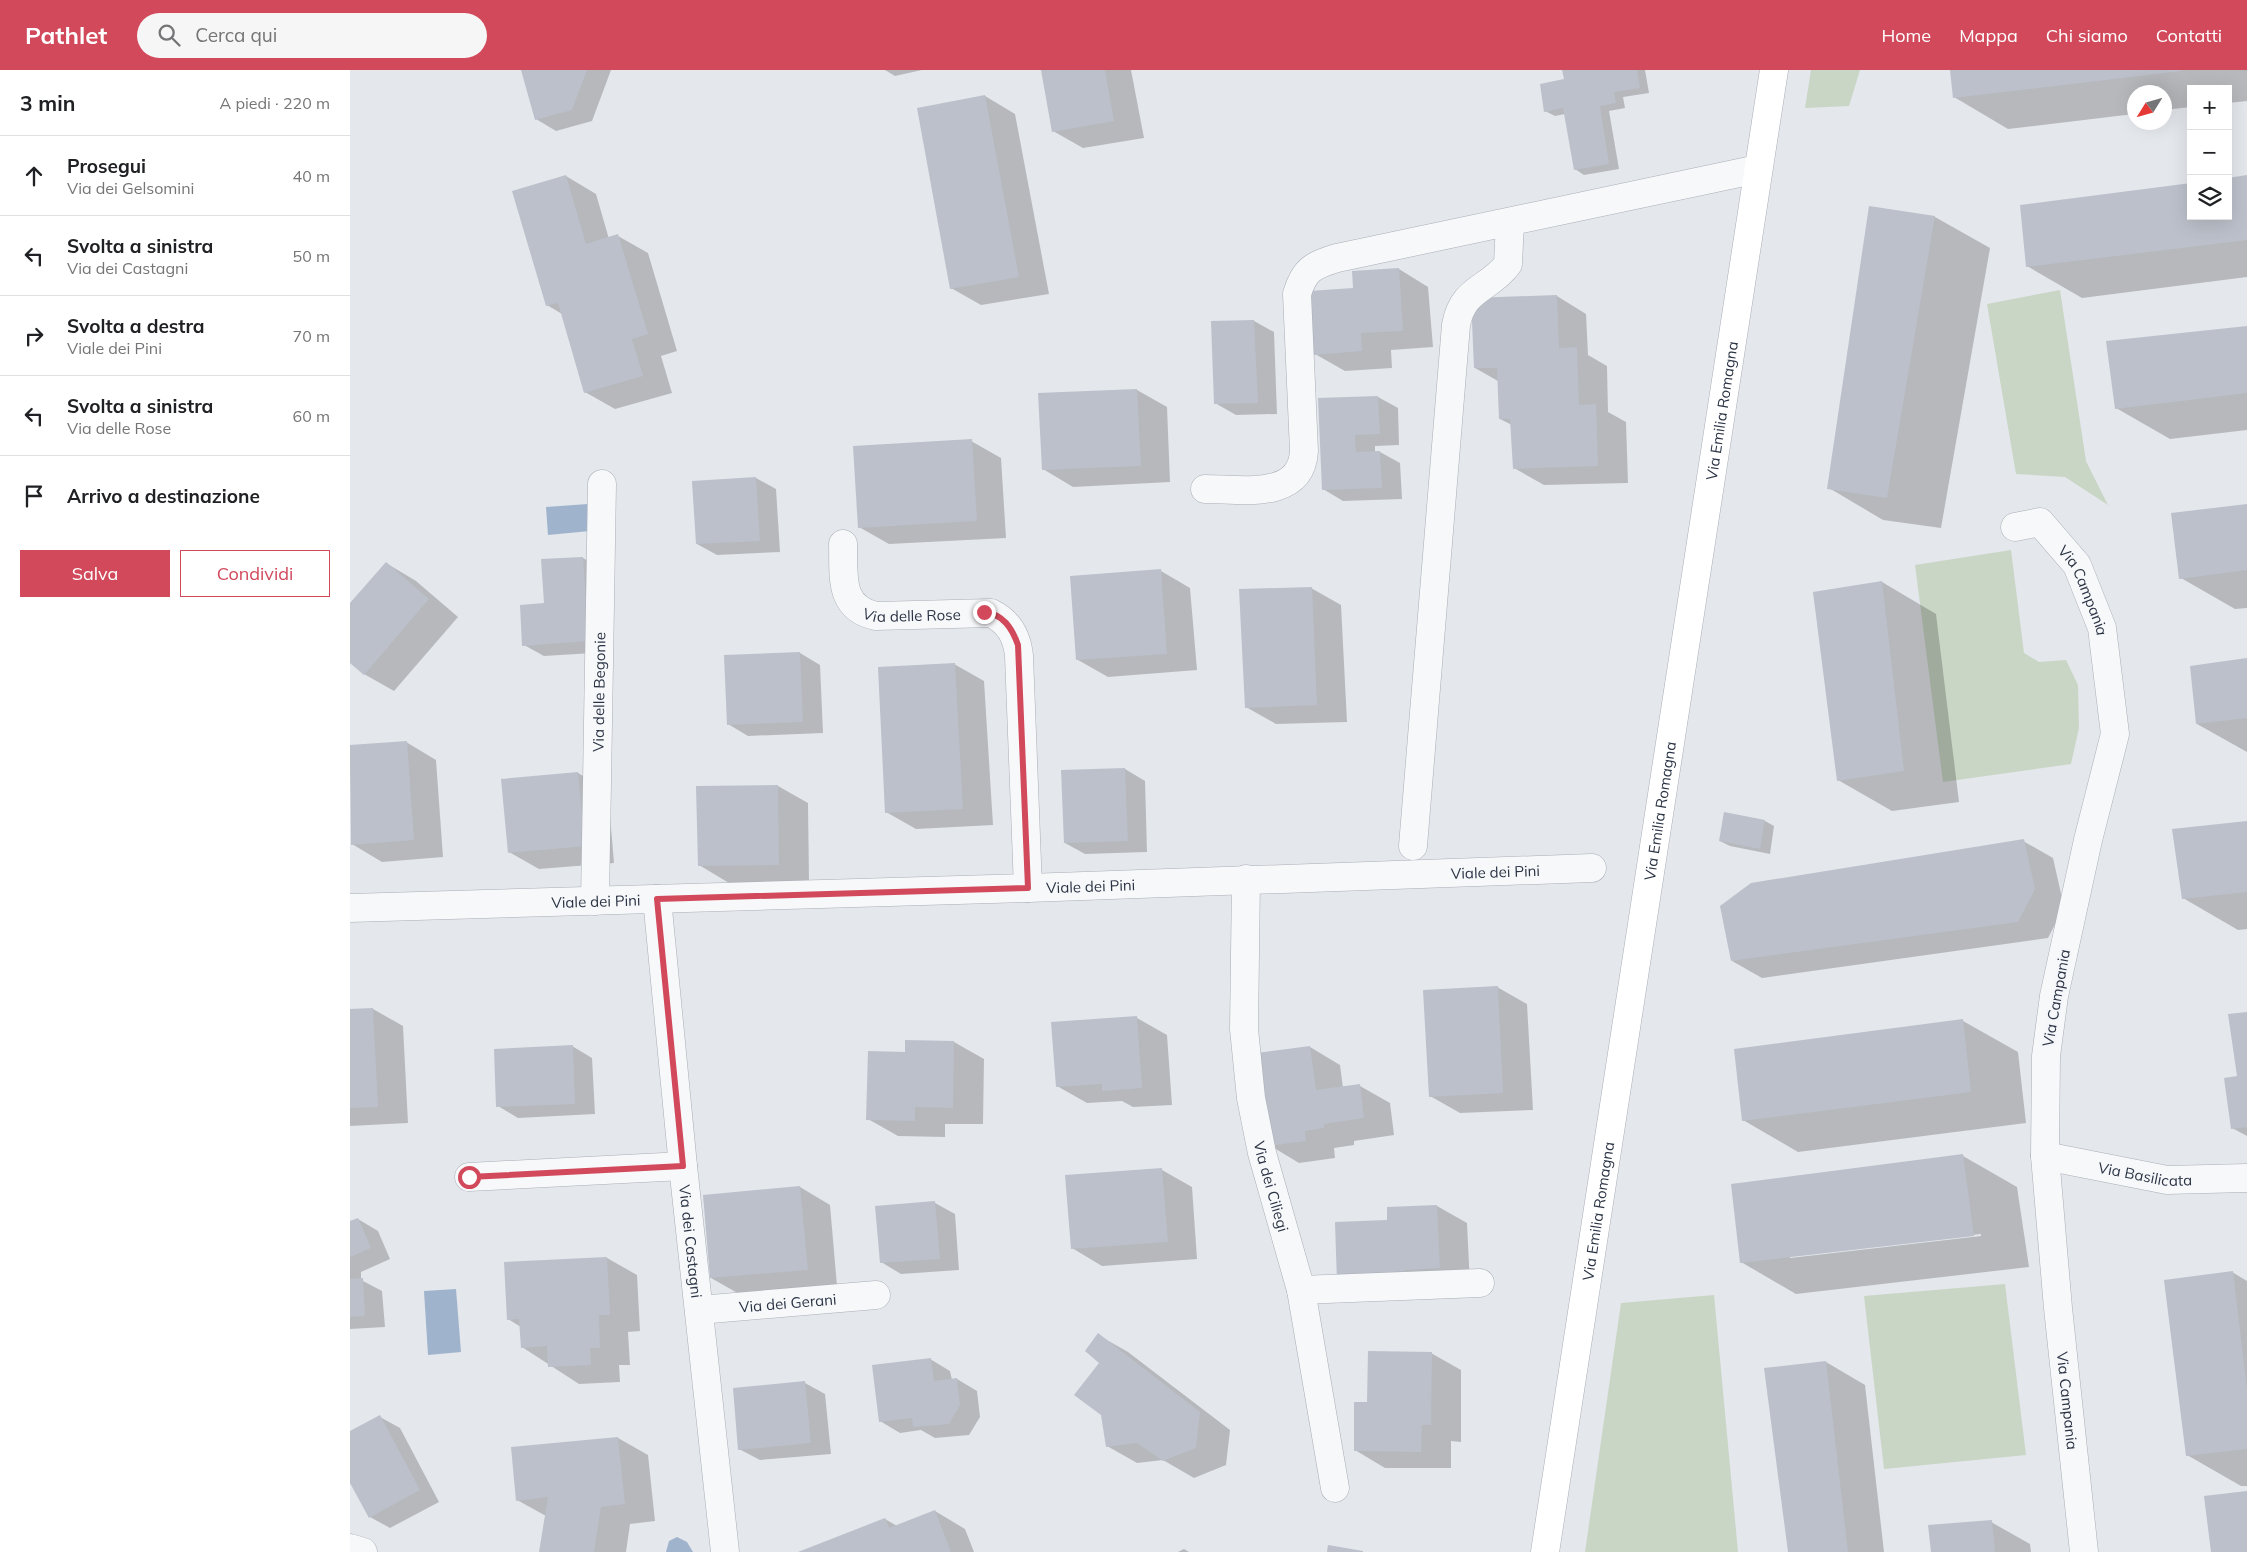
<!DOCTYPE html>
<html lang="it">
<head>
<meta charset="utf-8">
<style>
  body { margin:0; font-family:Mulish,sans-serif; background:#f6f6f6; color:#202124 }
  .controls { position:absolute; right:15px; top:15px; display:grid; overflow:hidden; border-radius:0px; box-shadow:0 5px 20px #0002 }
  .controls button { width:45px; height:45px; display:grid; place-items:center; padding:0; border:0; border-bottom:1px solid #e0e0e0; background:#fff; color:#202124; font:25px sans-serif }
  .compass { position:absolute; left:1777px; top:15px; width:45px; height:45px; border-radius:50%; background:#fff; box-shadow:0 5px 20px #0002; rotate:233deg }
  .stop { position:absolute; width:15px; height:15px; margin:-11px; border:4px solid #d1495b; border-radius:50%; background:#fff }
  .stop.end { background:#d1495b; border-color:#fff; box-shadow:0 1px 5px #0008 }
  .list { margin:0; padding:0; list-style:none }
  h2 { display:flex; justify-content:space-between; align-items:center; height:65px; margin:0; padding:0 20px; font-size:21px }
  h2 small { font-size:16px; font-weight:400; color:#757577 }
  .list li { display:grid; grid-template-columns:32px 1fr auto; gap:15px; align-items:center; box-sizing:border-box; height:80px; padding:0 20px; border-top:1px solid #e0e0e0 }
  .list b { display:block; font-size:19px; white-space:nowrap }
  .list p { margin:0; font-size:16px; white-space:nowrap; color:#757577 }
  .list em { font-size:16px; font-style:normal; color:#757577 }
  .actions { display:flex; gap:10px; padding:15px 20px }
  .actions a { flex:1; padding:11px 0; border:1px solid #d1495b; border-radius:0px; text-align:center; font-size:18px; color:#d1495b }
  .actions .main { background:#d1495b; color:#fff }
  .icon { flex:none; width:28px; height:28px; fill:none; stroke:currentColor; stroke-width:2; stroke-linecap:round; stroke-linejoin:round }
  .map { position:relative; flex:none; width:1897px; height:1482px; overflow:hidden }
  header { display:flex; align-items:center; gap:30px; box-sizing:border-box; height:70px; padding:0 25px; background:#d1495b; color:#fff }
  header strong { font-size:24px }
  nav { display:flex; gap:28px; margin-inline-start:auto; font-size:18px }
  .search { width:350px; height:45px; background:#f6f6f6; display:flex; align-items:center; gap:12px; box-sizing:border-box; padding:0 18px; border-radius:28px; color:#757577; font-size:19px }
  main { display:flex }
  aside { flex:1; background:#fff }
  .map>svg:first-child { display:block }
  .green { fill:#c9d6c5 }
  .water { fill:#9fb4cc }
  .shadow { fill:#0003; fill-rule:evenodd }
  .building { fill:#bbc0ca }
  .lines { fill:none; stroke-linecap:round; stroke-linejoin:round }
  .minor-casing { stroke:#a9aeb7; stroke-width:29 }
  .secondary-casing { stroke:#a9aeb7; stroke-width:29 }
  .minor { stroke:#f7f8fa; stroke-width:28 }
  .secondary { stroke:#fff; stroke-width:28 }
  .route { stroke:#d1495b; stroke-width:6 }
  .labels { text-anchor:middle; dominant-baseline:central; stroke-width:5; stroke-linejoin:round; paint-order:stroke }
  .street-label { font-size:15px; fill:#2b3445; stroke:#f4f6f9 }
</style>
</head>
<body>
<header>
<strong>Pathlet</strong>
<div class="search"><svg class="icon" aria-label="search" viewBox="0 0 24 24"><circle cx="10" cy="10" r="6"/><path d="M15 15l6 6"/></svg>Cerca qui</div>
<nav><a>Home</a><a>Mappa</a><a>Chi siamo</a><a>Contatti</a></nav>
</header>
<main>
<aside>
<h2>3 min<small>A piedi · 220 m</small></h2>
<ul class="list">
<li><svg class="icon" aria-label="ahead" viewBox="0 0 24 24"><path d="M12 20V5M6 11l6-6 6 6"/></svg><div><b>Prosegui</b><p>Via dei Gelsomini</p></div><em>40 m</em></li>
<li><svg class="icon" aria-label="left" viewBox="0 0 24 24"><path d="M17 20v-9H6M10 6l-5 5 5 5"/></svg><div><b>Svolta a sinistra</b><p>Via dei Castagni</p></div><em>50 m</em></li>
<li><svg class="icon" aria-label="right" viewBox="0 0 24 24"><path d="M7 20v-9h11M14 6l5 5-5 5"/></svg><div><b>Svolta a destra</b><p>Viale dei Pini</p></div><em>70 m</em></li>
<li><svg class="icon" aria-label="left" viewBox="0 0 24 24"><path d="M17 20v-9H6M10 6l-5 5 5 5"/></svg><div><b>Svolta a sinistra</b><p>Via delle Rose</p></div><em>60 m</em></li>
<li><svg class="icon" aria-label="arrive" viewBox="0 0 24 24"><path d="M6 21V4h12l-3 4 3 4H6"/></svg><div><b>Arrivo a destinazione</b></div></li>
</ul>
<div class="actions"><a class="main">Salva</a><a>Condividi</a></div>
</aside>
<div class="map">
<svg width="1897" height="1482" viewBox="0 0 1897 1482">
  <rect width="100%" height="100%" fill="#e4e7ec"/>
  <g class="green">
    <path d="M1461 0H1510L1499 36 1455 38Z"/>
    <path d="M1710 220 1736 391 1758 435 1715 407 1666 404 1637 234Z"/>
    <path d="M1661 480 1674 583 1689 592 1716 590 1728 615 1729 658 1721 694 1593 712 1565 495Z"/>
    <path d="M1655 1214 1676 1385 1534 1399 1514 1226Z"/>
    <path d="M1364 1225 1388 1482H1235L1271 1233Z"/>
  </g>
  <g class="water">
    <path d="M238 434 240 461 198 465 196 437Z"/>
    <path d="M106 1219 111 1282 78 1285 74 1221Z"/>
    <path d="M327 1467 337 1472 343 1482H316L319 1471Z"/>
  </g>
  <g class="shadow">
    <path d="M172 0H261L242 51 206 61 186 49Z"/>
    <path d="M535 0H572L545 6Z"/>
    <path d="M692 0H781L794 68 733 78 703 61Z"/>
    <path d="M1213 0H1295L1299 23 1273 27 1275 38 1259 41 1269 99 1234 105 1225 99 1215 44 1205 46 1195 41 1215 10Z"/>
    <path d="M1601 0H1897V31L1878 33V19H1841V37L1814 40V22H1784V44L1658 59 1604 27Z"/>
    <path d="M635 26 665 44 699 224 631 235 601 218Z"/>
    <path d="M216 106 246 124 259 169 268 166 298 183 327 281 311 286 322 323 265 339 235 322 212 244 197 235Z"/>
    <path d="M1897 107V207L1732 228 1677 196 1841 146H1878Z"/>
    <path d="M1520 138 1585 147 1640 178 1591 458 1533 450 1479 418Z"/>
    <path d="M1049 199 1078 217 1083 277 1041 280 1042 298 995 301 965 284 1005 219Z"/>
    <path d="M1207 226 1236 244 1238 285 1257 296 1258 342 1276 352 1278 413 1194 415 1164 398 1162 355 1150 349 1148 311 1125 298Z"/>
    <path d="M904 251 924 262 927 344 886 345 865 333 862 253Z"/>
    <path d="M1897 257V360L1820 369 1766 338Z"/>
    <path d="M787 320 817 337 820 412 723 417 693 399Z"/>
    <path d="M1028 327 1048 338 1049 375 1025 376V382H1030L1050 393 1052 429 993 431 973 419 969 329Z"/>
    <path d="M621 371 651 388 656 468 539 474 509 457Z"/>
    <path d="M406 408 426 419 430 482 367 485 347 474Z"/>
    <path d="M1897 435V538L1885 539 1831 508Z"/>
    <path d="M233 488 253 500 259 582 194 586 174 575 195 534 192 490Z"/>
    <path d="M36 493 66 511 108 547 44 621 14 604 0 592V535Z"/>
    <path d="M811 501 840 518 847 600 758 607 728 590Z"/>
    <path d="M1532 512 1586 544 1609 732 1542 741 1488 710Z"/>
    <path d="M961 518 991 535 997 652 926 654 896 637Z"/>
    <path d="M450 583 470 595 473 663 398 666 378 654Z"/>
    <path d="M1897 589V682L1847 654Z"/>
    <path d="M604 594 634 611 643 755 566 759 536 742Z"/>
    <path d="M56 672 86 690 93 787 32 792 2 774 0 677Z"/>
    <path d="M775 699 795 711 797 782 735 784 715 773Z"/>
    <path d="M228 703 258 721 264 793 189 799 159 782Z"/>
    <path d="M428 716 458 733 459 812 379 813 349 795Z"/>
    <path d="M1415 751 1424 756 1420 784 1380 776 1370 771Z"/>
    <path d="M1897 752V859L1888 860 1833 828Z"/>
    <path d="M1673 771 1703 788 1714 837 1698 868 1412 908 1382 891Z"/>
    <path d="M1147 917 1177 934 1183 1040 1110 1043 1080 1026Z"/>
    <path d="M23 939 53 956 58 1053 0 1056V941Z"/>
    <path d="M1897 943V1066L1882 1058Z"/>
    <path d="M787 948 817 965 822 1035 783 1037 772 1031 737 1033 707 1016Z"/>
    <path d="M1613 951 1668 982 1676 1053 1448 1082 1393 1050 1385 980Z"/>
    <path d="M604 972 634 989 633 1054H595V1067L548 1066 518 1049 556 983Z"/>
    <path d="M222 976 242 988 245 1044 168 1048 148 1036Z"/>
    <path d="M960 977 990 995 993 1018 1010 1016 1040 1033 1044 1065 1004 1071V1075L984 1078 985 1088 949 1093 919 1075Z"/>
    <path d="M1613 1086 1667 1117 1679 1197 1446 1224 1391 1192ZM1631 1164V1166L1440 1188V1186Z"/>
    <path d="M812 1100 842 1117 847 1189 752 1196 722 1178Z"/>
    <path d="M450 1117 480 1135 487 1216 391 1225 361 1208Z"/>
    <path d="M585 1133 605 1144 609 1200 551 1204 531 1192Z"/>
    <path d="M1087 1136 1117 1153 1120 1215 1019 1229 1039 1151Z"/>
    <path d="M8 1149 28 1161 40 1189 11 1202V1210L32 1221 35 1257 0 1259V1153Z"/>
    <path d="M257 1188 287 1205 290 1261 278 1262 280 1295H269L270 1312 229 1314 172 1277 171 1257 158 1249Z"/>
    <path d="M1882 1202 1897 1211V1416H1891L1837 1385Z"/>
    <path d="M748 1265 778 1282 880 1360 876 1395 844 1408 813 1390 787 1393 757 1376Z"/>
    <path d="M1081 1283 1111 1300V1372L1101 1371V1398H1035L1005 1380 1019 1333Z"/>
    <path d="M580 1289 600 1301 602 1310 607 1309 627 1321 630 1347 619 1365 585 1368 571 1360 550 1363 530 1351Z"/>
    <path d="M1476 1292 1515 1315 1534 1482H1439Z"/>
    <path d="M455 1313 475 1324 481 1384 410 1390 389 1379Z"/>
    <path d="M30 1347 50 1358 89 1432 40 1458 20 1447 0 1410V1362Z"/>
    <path d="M268 1368 298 1385 305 1451 280 1454 276 1482H191L196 1446 167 1430Z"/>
    <path d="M585 1441 615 1459 624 1482H451L535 1449 547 1456Z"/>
    <path d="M1641 1452 1680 1474 1681 1482H1583Z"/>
    <path d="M834 1479 839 1482H828Z"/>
  </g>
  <g class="building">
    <path d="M171 0H237L222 40 185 50Z"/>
    <path d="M691 0H755L764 51 702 62Z"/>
    <path d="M1212 0H1287L1290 18 1264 22 1266 33 1250 36 1259 94 1224 100 1213 38 1194 42 1190 14 1214 9Z"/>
    <path d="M1600 0H1831V1L1603 28Z"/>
    <path d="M635 25 669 207 600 219 567 38Z"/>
    <path d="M216 105 236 174 268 164 298 264 282 269 293 306 234 323 208 233 196 236 162 121Z"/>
    <path d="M1897 105V170L1676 197 1670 135 1841 113V146H1878V108Z"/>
    <path d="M1519 136 1585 146 1537 428 1477 419Z"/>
    <path d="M1049 198 1053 261 1011 263 1012 281 964 285 959 221 1003 218 1002 201Z"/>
    <path d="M1207 225 1209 278 1227 277 1229 335 1246 334 1248 396 1163 399 1160 349H1149L1147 298H1124L1121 228Z"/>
    <path d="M904 250 908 333 864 334 861 251Z"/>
    <path d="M1897 256V323L1765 339 1756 271Z"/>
    <path d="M787 319 791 396 692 400 688 323Z"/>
    <path d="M1028 326 1030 364 1005 365 1006 382 1030 381 1032 418 972 420 968 328Z"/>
    <path d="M622 369 627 451 508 458 503 376Z"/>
    <path d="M406 407 410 471 346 474 342 411Z"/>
    <path d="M1897 434V500L1829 509 1821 443Z"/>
    <path d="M233 487 239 571 172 576 170 535 194 533 191 489Z"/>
    <path d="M36 492 79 529 14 605 0 593V533Z"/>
    <path d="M811 499 817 584 726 590 720 506Z"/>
    <path d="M1532 511 1554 701 1487 711 1463 522Z"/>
    <path d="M962 517 967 635 895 638 889 519Z"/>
    <path d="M450 582 453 652 377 655 374 585Z"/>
    <path d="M1897 588V648L1846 654 1840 596Z"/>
    <path d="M605 593 613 739 535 743 528 597Z"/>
    <path d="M57 671 64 770 1 775 0 675Z"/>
    <path d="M775 698 778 771 714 773 711 700Z"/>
    <path d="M228 702 235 776 158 783 151 709Z"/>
    <path d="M428 715 429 795 348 796 346 716Z"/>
    <path d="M1374 742 1415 750 1410 779 1369 771Z"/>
    <path d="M1897 751V822L1832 829 1822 759Z"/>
    <path d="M1674 769 1685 819 1668 852 1381 891 1370 836 1401 813Z"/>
    <path d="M1148 916 1153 1023 1079 1027 1073 920Z"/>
    <path d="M23 938 28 1037 0 1038V939Z"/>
    <path d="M1897 942V1057L1881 1059 1874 1008 1887 1006 1878 944Z"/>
    <path d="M787 946 792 1018 752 1021V1014L706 1017 701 952Z"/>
    <path d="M1613 949 1621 1022 1392 1051 1384 979Z"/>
    <path d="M555 970 604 971 603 1038 565 1037V1051L516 1050 518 981 555 982Z"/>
    <path d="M223 975 225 1034 146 1037 144 979Z"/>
    <path d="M960 976 966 1020 1010 1014 1014 1048 974 1054V1058L955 1061 956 1071 918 1076 906 983Z"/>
    <path d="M1613 1084 1624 1166 1390 1193 1381 1114Z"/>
    <path d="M812 1098 818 1172 721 1179 715 1105Z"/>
    <path d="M450 1116 458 1200 360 1208 353 1125Z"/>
    <path d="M585 1131 590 1189 530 1193 525 1136Z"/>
    <path d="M1087 1135 1090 1198 1055 1200 1056 1209 987 1212 985 1152 1037 1150V1137Z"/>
    <path d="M8 1148 21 1178 0 1187V1151Z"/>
    <path d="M257 1187 260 1245H249L250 1278H240L241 1295 198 1297 197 1276 171 1278 169 1249 157 1250 154 1192Z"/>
    <path d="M1883 1201 1897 1319V1379L1836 1386 1814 1210Z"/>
    <path d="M13 1208 15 1246 0 1247V1209Z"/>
    <path d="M748 1263 850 1342 846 1378 813 1391 787 1373 756 1377 751 1345 724 1325 749 1293 735 1281Z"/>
    <path d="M1018 1281 1082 1282 1081 1355H1072L1071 1382 1004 1381V1332H1017Z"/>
    <path d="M581 1288 584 1311 607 1308 610 1335 599 1354 563 1357 562 1348 529 1352 522 1295Z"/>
    <path d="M1476 1291 1498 1482H1438L1414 1298Z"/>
    <path d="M455 1311 461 1373 388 1380 383 1318Z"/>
    <path d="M30 1345 70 1420 19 1448 0 1413V1361Z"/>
    <path d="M268 1367 275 1434 251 1437 244 1482H189L198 1427 166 1431 161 1377Z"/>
    <path d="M1897 1421V1482H1861L1854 1426Z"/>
    <path d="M585 1440 601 1482H448L535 1448 539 1458Z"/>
    <path d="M1642 1450 1645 1482H1581L1578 1455Z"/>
    <path d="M978 1475 1013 1481V1482H977Z"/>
  </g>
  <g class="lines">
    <g class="minor-casing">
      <g id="minor">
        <path d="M855 419C891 419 951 431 954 381L947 224C954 200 963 195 987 188L1408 99"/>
        <path id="s1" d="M1665 457 1690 452 1727 495 1752 558 1765 664 1738 770 1704 926 1696 986 1695 1086 1708 1238 1734 1482"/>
        <path id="s2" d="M493 474C494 505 488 538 526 546L641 543C659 552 667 566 669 586L678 818"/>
        <path d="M1063 776 1106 255C1113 217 1139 220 1158 194L1160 152"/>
        <path id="s3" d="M896 809 894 959 901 1028 912 1083 951 1220 985 1418"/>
        <path id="s4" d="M307 829 333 1096 375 1482"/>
        <path id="s5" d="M245 831 252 414"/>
        <path id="s6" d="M0 838 678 818 1242 798"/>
        <path id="s7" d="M1695 1086 1817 1110 1897 1108"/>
        <path d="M119 1107 333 1096"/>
        <path d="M951 1220 1130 1213"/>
        <path id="s8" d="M349 1240 526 1225"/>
        <path d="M0 1478 13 1482"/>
      </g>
    </g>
    <g class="secondary-casing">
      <g id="secondary">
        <path id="s9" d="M1195 1482 1424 0"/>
      </g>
    </g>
    <use href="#minor" class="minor"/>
    <use href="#secondary" class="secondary"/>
  </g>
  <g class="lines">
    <path class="route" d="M119 1107 333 1096 307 829 678 818 668 575C662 558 653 544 634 542"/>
  </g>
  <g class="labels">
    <g class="street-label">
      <text stroke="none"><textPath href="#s9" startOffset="1155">Via Emilia Romagna</textPath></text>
      <text stroke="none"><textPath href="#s1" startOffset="108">Via Campania</textPath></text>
      <text stroke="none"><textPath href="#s2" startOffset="124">Via delle Rose</textPath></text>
      <text stroke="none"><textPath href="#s5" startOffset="209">Via delle Begonie</textPath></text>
      <text stroke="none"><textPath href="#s9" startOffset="750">Via Emilia Romagna</textPath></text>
      <text stroke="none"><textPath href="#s6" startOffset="1146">Viale dei Pini</textPath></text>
      <text stroke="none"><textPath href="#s6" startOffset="741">Viale dei Pini</textPath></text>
      <text stroke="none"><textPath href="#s6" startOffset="246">Viale dei Pini</textPath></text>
      <text transform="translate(1706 928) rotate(-80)">Via Campania</text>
      <text stroke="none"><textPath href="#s7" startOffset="102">Via Basilicata</textPath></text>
      <text stroke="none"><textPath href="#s3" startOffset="310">Via dei Ciliegi</textPath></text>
      <text stroke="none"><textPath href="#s9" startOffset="345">Via Emilia Romagna</textPath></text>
      <text stroke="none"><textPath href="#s4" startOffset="344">Via dei Castagni</textPath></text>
      <text stroke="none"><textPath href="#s8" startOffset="89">Via dei Gerani</textPath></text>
      <text stroke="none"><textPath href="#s1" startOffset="932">Via Campania</textPath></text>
    </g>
  </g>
</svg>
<div class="controls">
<button>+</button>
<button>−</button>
<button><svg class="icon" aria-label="layers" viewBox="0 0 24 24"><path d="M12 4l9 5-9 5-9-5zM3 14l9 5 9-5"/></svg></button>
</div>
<svg class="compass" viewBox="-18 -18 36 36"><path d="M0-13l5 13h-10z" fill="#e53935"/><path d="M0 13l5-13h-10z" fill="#757577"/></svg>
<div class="stop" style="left:119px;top:1107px"></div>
<div class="stop end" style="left:634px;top:542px"></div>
</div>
</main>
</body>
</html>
